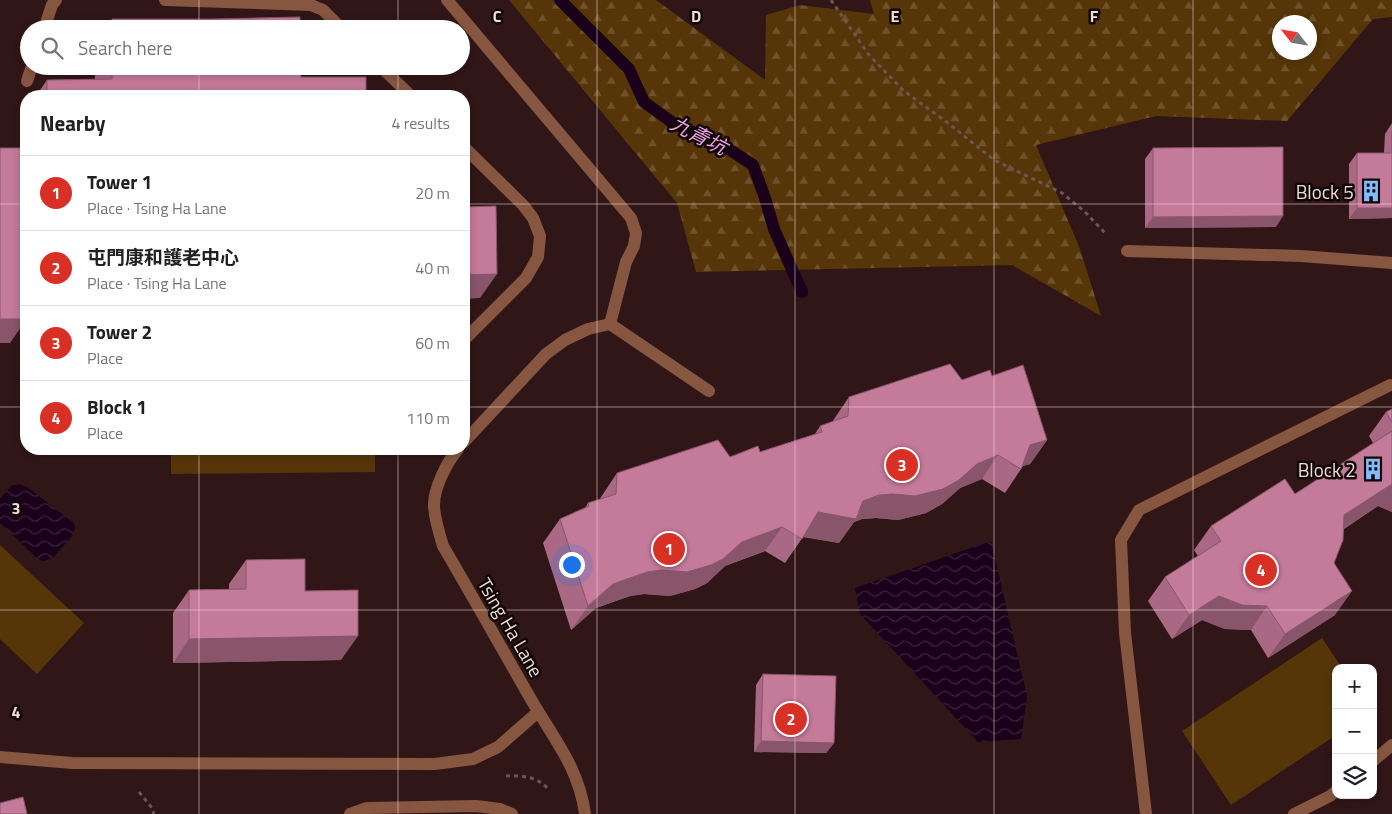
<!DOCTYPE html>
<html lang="en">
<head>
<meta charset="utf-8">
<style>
  body { margin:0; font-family:"Titillium Web","Noto Sans TC",sans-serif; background:#f6f6f6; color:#202124 }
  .controls { position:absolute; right:15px; bottom:15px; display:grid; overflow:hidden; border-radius:10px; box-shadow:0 2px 8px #0003 }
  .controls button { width:45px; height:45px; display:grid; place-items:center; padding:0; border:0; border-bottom:1px solid #e0e0e0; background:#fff; color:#202124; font:25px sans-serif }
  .compass { position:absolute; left:1272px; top:15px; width:45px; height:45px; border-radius:50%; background:#fff; box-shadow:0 2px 8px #0003; rotate:301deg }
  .you { position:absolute; left:571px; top:564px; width:18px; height:18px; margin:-12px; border:4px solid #fff; border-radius:50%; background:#1a73e8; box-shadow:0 0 0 8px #1a73e833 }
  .badge { display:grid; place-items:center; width:32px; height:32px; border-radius:50%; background:#d93025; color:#fff; font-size:16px; font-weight:700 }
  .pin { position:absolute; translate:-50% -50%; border:2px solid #fff; box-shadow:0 1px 5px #0006 }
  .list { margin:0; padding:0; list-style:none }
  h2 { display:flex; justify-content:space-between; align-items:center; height:65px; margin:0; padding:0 20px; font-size:21px }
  h2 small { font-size:16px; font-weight:400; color:#757577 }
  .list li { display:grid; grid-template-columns:32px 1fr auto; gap:15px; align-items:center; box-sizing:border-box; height:75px; padding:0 20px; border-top:1px solid #e0e0e0 }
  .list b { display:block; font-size:19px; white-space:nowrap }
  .list p { margin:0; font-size:16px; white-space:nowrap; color:#757577 }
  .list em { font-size:16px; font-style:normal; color:#757577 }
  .icon { flex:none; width:28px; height:28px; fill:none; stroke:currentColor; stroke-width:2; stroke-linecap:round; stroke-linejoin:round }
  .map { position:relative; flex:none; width:1392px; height:814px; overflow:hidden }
  .search { position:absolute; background:#fff; box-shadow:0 2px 8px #0003; left:20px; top:20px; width:450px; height:55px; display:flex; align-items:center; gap:12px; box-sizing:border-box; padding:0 18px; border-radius:28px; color:#757577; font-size:19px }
  .panel { position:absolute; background:#fff; box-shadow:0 2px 8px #0003; left:20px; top:90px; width:450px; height:365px; border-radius:20px }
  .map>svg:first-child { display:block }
  .green { fill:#563608 }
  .forest { fill:url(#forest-firs); fill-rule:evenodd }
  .water { fill:url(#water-waves) }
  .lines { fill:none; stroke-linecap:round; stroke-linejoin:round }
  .stream { stroke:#1a001a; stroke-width:12 }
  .path { stroke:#6d5455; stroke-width:3; stroke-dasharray:4 4; stroke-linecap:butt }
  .minor { stroke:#875641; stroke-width:12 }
  .wall { fill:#a96984 }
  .shaded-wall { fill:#89556b }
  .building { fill:#c47a99; stroke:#89556b }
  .grid { fill:none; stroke:#efdbdb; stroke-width:1; stroke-opacity:0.55 }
  .labels { text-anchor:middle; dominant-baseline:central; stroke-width:5; stroke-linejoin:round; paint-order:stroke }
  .poi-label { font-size:19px; fill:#efdbdb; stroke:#110606; text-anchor:end }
  .street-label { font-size:19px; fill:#efdbdb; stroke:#110606 }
  .water-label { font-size:20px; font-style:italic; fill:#eda1ea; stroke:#110606 }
  .grid-label { font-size:16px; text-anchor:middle; font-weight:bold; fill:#efdbdb; stroke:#110606; stroke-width:5; stroke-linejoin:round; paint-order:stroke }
</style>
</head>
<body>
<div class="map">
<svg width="1392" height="814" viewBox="0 0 1392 814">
  <defs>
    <pattern id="forest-firs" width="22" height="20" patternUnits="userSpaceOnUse" patternTransform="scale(1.25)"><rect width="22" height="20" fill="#563608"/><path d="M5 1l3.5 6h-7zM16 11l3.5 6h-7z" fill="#6f522b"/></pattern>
    <pattern id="water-waves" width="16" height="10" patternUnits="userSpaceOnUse" patternTransform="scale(1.25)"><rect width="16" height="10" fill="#1a001a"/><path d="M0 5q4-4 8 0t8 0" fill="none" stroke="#3c253b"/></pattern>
  </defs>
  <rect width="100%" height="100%" fill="#311617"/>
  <g class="green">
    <path d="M171 449H375V472L171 474Z"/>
    <path d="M0 545 84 623 37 674 0 639Z"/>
    <path d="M1322 638 1342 668H1336V735L1231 805 1182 731Z"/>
  </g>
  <path class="forest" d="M509 0H656L765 80 766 15 800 5 874 14 870 0H1392V17L1373 19 1287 121 1156 116 1036 145 1080 249 1101 316 1012 265 696 272 677 203ZM1280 22H1310V52H1280Z"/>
  <g class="water">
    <path d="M19 484 27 487 74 523 75 529 72 536 53 558 43 561 38 559 0 523V499L12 485Z"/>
    <path d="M991 541 1027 696 1021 739 978 742 860 614 855 588Z"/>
  </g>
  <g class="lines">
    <path class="stream" d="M560 0 629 69 644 102 673 123 727 148 753 165 765 198 774 229 802 292"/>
    <g class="path">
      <path d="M831 0 869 55 904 91 948 123 994 160 1062 193 1084 211 1106 234"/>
      <path d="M506 776C521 775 539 777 548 789"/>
      <path d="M139 792 152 808 154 814"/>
    </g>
    <g class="minor">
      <path d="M165 0 311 5 323 10 342 29"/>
      <path d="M447 0 631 218 636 233 634 246 626 262 610 324"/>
      <path d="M44 29 52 5 56 0"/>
      <path d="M380 66 411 96"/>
      <path d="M27 81 32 66"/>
      <path d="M464 147 523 205 533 218 540 236 538 257 526 278 464 340"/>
      <path d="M1127 251 1301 256 1392 263"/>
      <path d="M464 442 546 354 565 340 588 329 610 324 709 391"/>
      <path d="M458 449C447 462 433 489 434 507 435 520 439 533 443 546 473 597 502 649 532 701 554 739 579 768 585 814"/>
      <path d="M0 757 72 763 435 764 473 759 498 747 538 712"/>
      <path d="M1373 761 1392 745"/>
      <path d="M350 814 367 808 476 806 500 809 512 814"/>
      <path d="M1146 814 1125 633 1121 540 1139 510 1390 385"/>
      <path d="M1294 814 1330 796 1336 791"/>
    </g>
  </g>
  <g class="wall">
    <path d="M112 19 300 29H105Z"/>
    <path d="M95 66H301V77L366 96H36L47 80 95 79Z"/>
    <path d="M1392 123V218L1349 219V164L1357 153H1384L1385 134Z"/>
    <path d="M1153 148 1276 227 1145 228V159Z"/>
    <path d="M992 376 1047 440 1030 464 1023 466 1005 493 982 479 960 488 942 504 926 513 898 520 876 518 862 519 854 522 839 543 803 537 785 563 765 551 725 566 707 583 695 589 670 596 644 594 630 596 596 608 571 630 543 543 560 519 585 508 588 503 600 499 601 497 617 473 760 452 815 434 820 426 832 422 849 397Z"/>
    <path d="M1392 409V512L1378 506 1344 529 1334 563 1335 615 1268 658 1251 630 1225 629 1202 620 1172 639 1148 601 1165 577 1198 556 1194 550 1211 526 1295 494 1373 443 1369 436 1386 412Z"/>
    <path d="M246 560 305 591 341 660 173 663V613L189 590 229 589V584Z"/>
    <path d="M763 674 834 743 826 753 754 752 756 685Z"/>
  </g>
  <g class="shaded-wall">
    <path d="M1357 208H1392V218L1349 219Z"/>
    <path d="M1283 216 1276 227 1145 228 1153 217Z"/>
    <path d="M497 274 480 298 464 299V275Z"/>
    <path d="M0 319H26V320L10 343H0Z"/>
    <path d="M1047 440 1030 464 1018 467 1030 445Z"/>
    <path d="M998 455 982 479 960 488 942 504 926 513 898 520 876 518 862 519 854 522 839 543 801 536 818 512 863 501 977 464Z"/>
    <path d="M1392 484V512L1378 506 1327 539 1344 515Z"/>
    <path d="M782 527 765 551 725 566 707 583 695 589 670 596 644 594 630 596 596 608 571 630 588 606 613 584 647 572 742 542Z"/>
    <path d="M1352 591 1335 615 1268 658 1285 634Z"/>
    <path d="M1219 596 1267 606 1251 630 1225 629 1202 620 1172 639 1189 615Z"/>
    <path d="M358 636 341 660 173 663 189 639Z"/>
    <path d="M761 741 834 743 826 753 754 752Z"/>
  </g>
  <g class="building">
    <path d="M300 17V29H112V19H212Z"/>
    <path d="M112 66H301V77H366V96H47V80L112 79Z"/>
    <path d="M1392 130V208H1357V153H1392Z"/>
    <path d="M1283 147V216L1153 217V148Z"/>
    <rect x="0" y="148" width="26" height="171"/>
    <path d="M496 206 497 274 464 275V207Z"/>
    <path d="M950 364 962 380 990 370 992 376 1023 365 1047 440 1030 445 1021 469 998 455 977 464 959 480 943 489 915 496 893 494 879 495 863 501 856 519 818 512 802 539 782 527 742 542 723 559 711 565 687 572 661 570 647 572 613 584 588 606 560 519 589 506 588 503 616 494 617 473 718 440 730 457 758 446 760 452 822 432 820 426 848 416 849 397Z"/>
    <path d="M1392 409V422L1386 412Z"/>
    <path d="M1392 431V484L1344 515 1343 540 1334 563 1352 591 1285 634 1267 606 1242 605 1219 596 1189 615 1165 577 1221 541 1211 526 1285 479 1295 494Z"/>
    <path d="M305 559V591L358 590V636L189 639V590L246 589V560Z"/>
    <path d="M763 674 836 676 834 743 761 741Z"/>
    <path d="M23 797 27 814H0V803Z"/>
  </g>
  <path class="grid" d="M199 0V29M398 0V29M597 0V814M795 0V814M994 0V814M1193 0V814M199 66V96M398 66V96M0 204H26M464 204H1392M0 407H26M464 407H1392M199 449V814M398 449V814M0 610H1392"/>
  <defs>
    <g id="building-bare" transform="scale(1.725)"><path d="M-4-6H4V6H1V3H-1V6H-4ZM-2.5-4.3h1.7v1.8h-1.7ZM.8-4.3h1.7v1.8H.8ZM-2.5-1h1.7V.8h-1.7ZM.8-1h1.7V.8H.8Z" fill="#83bcfb" stroke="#110606" stroke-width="2.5" paint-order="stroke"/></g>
  </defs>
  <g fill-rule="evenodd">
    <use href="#building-bare" x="1371" y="191"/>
    <use href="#building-bare" x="1373" y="469"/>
  </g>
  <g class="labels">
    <g class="poi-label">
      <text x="1354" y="191">Block 5</text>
      <text x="1356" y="469">Block 2</text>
    </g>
    <g class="street-label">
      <text transform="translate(511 627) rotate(60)">Tsing Ha Lane</text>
    </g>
    <g class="water-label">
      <text transform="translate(699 135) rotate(27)">九青坑</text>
    </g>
  </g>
  <g class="grid-label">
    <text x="497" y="22">C</text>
    <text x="696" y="22">D</text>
    <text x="895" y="22">E</text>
    <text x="1094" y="22">F</text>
    <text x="16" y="514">3</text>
    <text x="16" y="718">4</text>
  </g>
</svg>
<div class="controls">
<button>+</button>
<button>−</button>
<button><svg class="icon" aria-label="layers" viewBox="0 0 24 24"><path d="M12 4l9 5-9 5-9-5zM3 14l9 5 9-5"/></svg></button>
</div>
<svg class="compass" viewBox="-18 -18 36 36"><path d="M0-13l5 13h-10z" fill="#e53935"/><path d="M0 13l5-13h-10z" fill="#757577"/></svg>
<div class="you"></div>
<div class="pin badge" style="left:669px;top:549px">1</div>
<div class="pin badge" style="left:791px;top:719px">2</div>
<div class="pin badge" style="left:902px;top:465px">3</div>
<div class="pin badge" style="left:1261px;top:570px">4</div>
<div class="search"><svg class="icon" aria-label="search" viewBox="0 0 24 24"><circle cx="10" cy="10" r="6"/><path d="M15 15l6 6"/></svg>Search here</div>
<section class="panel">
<h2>Nearby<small>4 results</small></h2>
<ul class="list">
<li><span class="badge">1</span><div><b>Tower 1</b><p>Place · Tsing Ha Lane</p></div><em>20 m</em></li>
<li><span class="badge">2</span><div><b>屯門康和護老中心</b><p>Place · Tsing Ha Lane</p></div><em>40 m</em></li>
<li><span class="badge">3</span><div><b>Tower 2</b><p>Place</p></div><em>60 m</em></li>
<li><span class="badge">4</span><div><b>Block 1</b><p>Place</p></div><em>110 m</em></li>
</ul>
</section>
</div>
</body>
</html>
